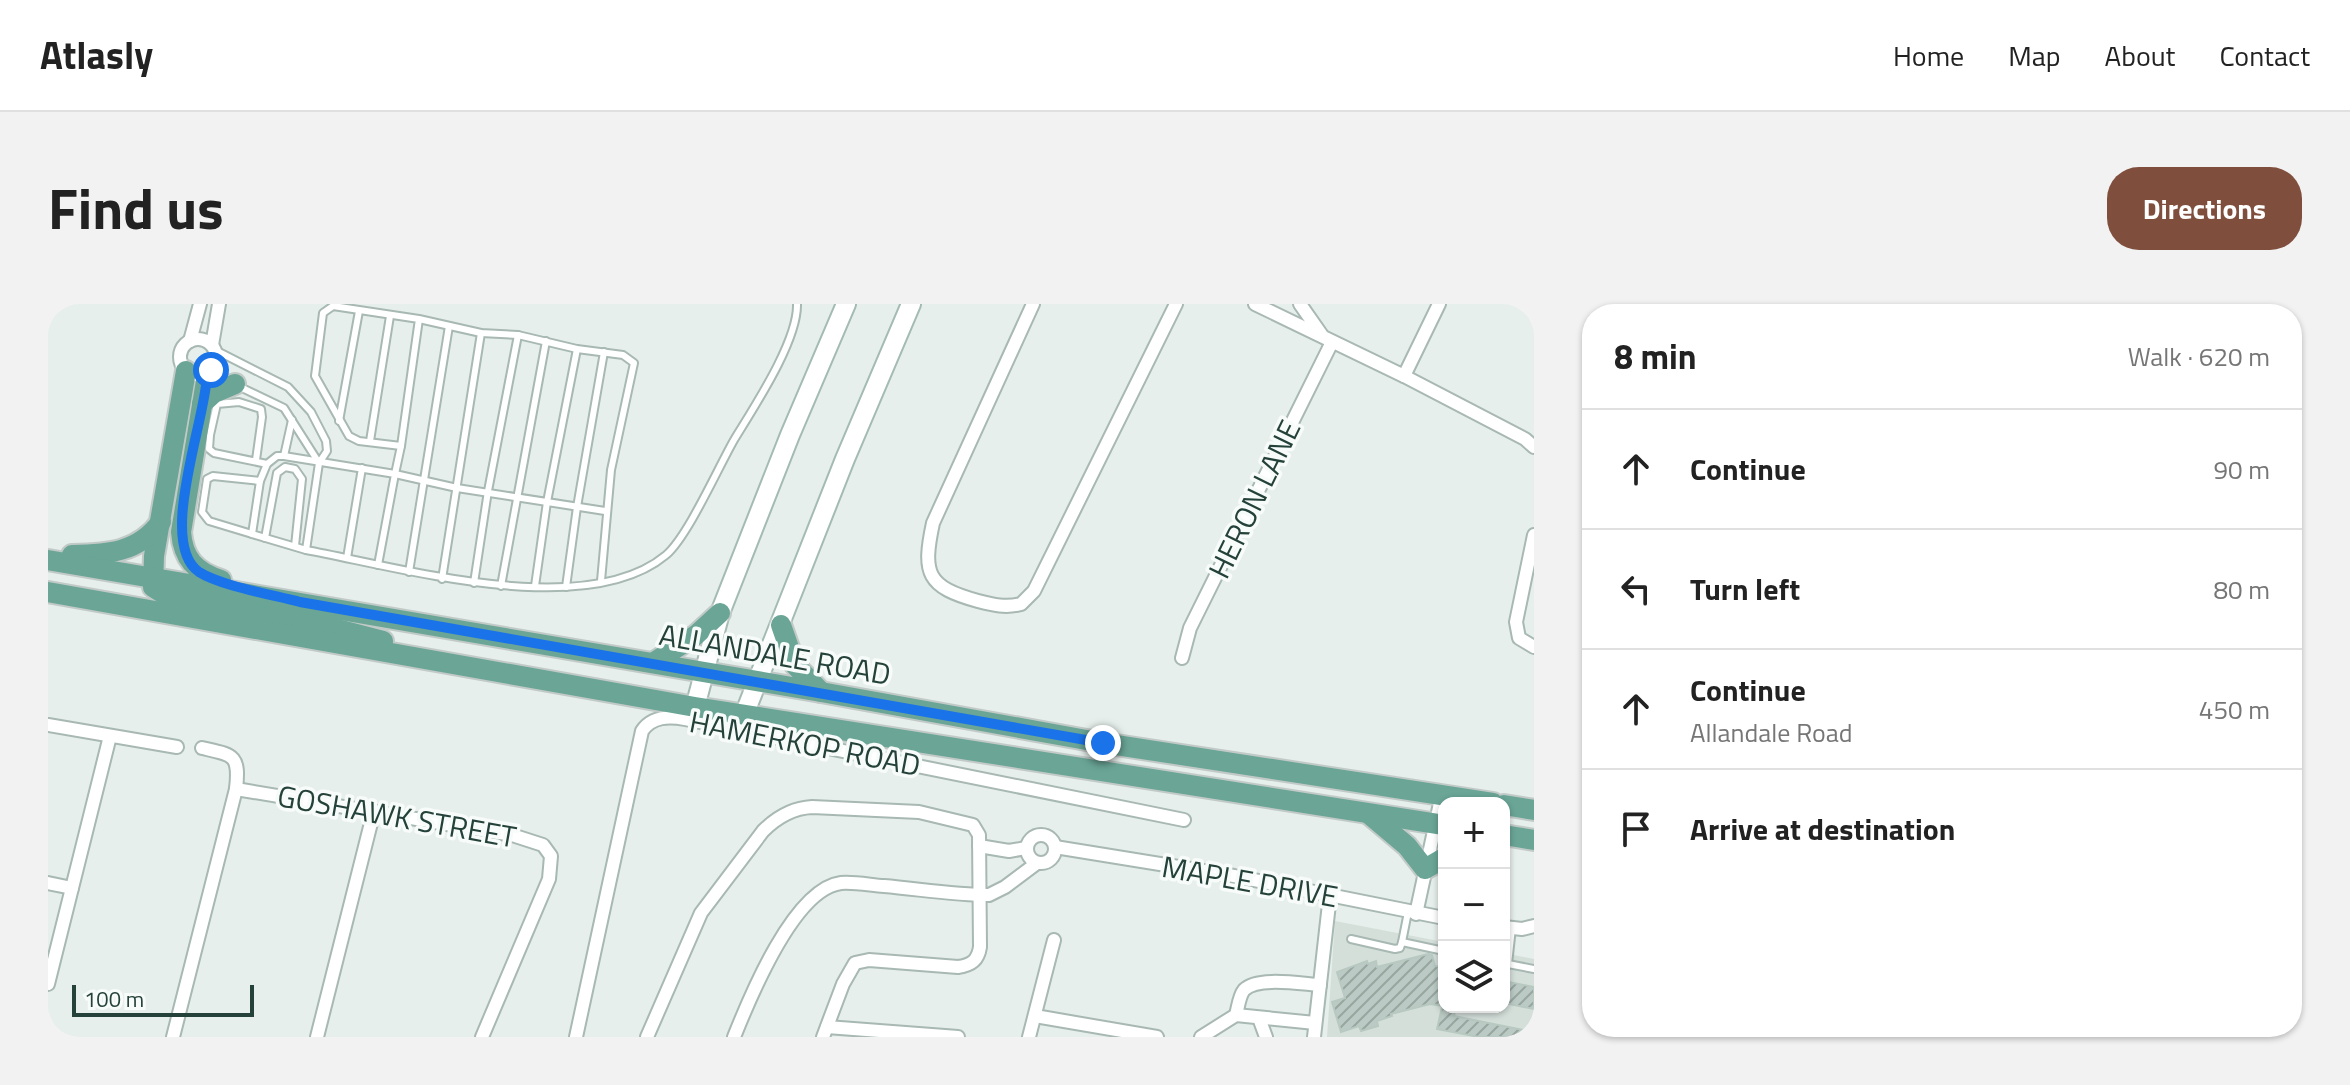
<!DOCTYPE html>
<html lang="en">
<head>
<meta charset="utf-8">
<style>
  body { margin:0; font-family:"Titillium Web",sans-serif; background:#f2f2f2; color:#222 }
  .controls { position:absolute; right:24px; bottom:24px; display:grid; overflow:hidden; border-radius:16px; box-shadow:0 2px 6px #0004 }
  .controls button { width:72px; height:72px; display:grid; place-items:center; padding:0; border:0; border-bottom:2px solid #e0e0e0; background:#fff; color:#222; font:40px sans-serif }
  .scale { position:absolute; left:24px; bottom:20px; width:182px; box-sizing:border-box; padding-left:8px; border:4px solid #24423a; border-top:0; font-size:22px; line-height:28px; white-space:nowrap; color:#24423a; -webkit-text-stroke:6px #f7fbf9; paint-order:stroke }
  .stop { position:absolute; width:24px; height:24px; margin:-18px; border:6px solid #1a73e8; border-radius:50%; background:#fff }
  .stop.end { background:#1a73e8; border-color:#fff; box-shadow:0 2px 8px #0008 }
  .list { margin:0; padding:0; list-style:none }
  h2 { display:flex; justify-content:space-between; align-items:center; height:104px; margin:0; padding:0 32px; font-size:34px }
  h2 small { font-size:26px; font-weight:400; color:#767676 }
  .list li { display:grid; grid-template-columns:52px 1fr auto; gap:24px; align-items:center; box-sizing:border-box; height:120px; padding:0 32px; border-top:2px solid #e0e0e0 }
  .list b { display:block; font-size:30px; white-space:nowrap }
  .list p { margin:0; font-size:26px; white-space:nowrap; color:#767676 }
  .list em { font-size:26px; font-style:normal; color:#767676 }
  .icon { flex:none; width:44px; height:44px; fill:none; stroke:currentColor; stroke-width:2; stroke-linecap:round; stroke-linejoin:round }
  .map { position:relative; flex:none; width:1486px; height:733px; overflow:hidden; border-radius:32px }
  header { display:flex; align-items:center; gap:48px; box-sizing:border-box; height:112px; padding:0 40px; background:#fff; border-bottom:2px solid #e0e0e0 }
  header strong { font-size:38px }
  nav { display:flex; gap:44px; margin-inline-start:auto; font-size:28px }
  .intro { display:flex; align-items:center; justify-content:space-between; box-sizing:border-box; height:192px; padding:0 48px }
  h1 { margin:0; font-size:56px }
  .button { padding:20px 36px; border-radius:32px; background:#804e3d; color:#fff; font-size:28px; font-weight:700 }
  main { display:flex; gap:48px; padding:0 48px }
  aside { flex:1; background:#fff; border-radius:32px; box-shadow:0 2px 6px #0004 }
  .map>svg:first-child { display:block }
  .built { fill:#d4dfda }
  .building { fill:url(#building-hatch); stroke:#b8c9c2; stroke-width:2 }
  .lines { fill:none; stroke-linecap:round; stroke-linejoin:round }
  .lane-casing { stroke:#a8b8b2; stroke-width:10 }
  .street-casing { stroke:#a8b8b2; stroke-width:16 }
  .secondary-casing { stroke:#a4bbb3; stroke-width:22 }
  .primary-casing { stroke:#c2cac8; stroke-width:24 }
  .lane { stroke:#fff; stroke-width:6 }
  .street { stroke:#fff; stroke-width:12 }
  .secondary { stroke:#fff; stroke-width:18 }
  .primary { stroke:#6aa596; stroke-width:20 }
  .route { stroke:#1a73e8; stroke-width:10 }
  .labels { text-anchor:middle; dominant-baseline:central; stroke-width:7; stroke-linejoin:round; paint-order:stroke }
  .street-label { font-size:30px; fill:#24423a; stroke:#f7fbf9 }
</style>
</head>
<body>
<header>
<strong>Atlasly</strong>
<nav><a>Home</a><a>Map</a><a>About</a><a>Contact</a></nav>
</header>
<div class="intro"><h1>Find us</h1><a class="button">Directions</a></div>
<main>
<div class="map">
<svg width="1486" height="733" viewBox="0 0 1486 733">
  <defs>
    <pattern id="building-hatch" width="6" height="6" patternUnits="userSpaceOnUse" patternTransform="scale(2)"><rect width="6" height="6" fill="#bbcac4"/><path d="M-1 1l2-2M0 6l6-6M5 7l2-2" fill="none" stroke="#98a6a0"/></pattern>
  </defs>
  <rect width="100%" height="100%" fill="#e6efeb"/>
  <path class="built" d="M1287 617 1396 638V703H1456V649L1486 655V733H1279Z"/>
  <g class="building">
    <path d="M1380 650 1384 651 1387 662 1396 663V702L1382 700 1343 710 1344 712 1329 717 1330 722 1313 727 1311 722 1293 728 1284 698 1297 694 1289 668 1319 657 1320 660 1328 657 1329 663Z"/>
    <path d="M1456 677 1486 683V705L1456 699Z"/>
    <path d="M1394 703H1408L1406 712 1486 728V733H1431L1389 725Z"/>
  </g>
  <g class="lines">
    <g class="lane-casing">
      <g id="lane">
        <path d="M371 15 353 142 311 137 301 132 267 72 275 9 285 2 371 15 433 29 470 31 529 45 575 51 586 59 563 166 553 277"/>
        <path d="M167 46 240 83 263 108 278 137 279 147 271 159 258 246 204 230 212 177 219 160 229 152H236L347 170 330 261"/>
        <path d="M190 82 236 104 271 159"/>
        <path d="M291 117 311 7"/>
        <path d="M322 137 342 12"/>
        <path d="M353 142 347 170 409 184 557 207"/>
        <path d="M236 152 244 116"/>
        <path d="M208 156 214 113 213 105 191 98 169 100 162 131 161 145 166 149 219 160"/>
        <path d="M204 230 161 217 154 208 159 175 165 172 212 177"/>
        <path d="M217 234 229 169 237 163 247 165 254 175 247 242"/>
        <path d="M258 246C351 263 538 318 618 251 640 232 670 164 686 136 706 103 750 37 749 0"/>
        <path d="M299 254 314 164"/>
        <path d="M361 268 401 22"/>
        <path d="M394 275 433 29"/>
        <path d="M426 279 440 187 470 31"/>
        <path d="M453 282 498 37"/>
        <path d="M487 282 499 198 529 45"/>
        <path d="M518 283 529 203 556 48"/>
        <path d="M1360 608 1354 638 1396 647"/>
        <path d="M1303 635 1347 645 1352 644 1354 638"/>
        <path d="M1456 659 1460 660 1464 624"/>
        <path d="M1460 660 1486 665"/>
      </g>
    </g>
    <g class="street-casing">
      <g id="street">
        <path d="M985 0 885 219C874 270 879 283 930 297 945 301 958 304 973 300L986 287 1128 0"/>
        <path d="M1207 0 1356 72 1477 135 1486 143"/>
        <path d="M1252 0 1273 30"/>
        <circle cx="150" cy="53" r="18"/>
        <path d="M142 37 152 0"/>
        <path d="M164 41 171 0"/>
        <path d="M1356 72 1391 0"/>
        <path d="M1486 231 1468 318 1471 334 1486 343"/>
        <path d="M1134 354 1142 324 1284 38"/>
        <path d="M0 421 129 443"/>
        <path d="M188 485 464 531 495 541 503 552 501 575 434 733"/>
        <circle cx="993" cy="545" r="14"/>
        <path d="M931 542 961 547 978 544"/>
        <path d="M1007 543 1186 572 1396 614"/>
        <path d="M0 579 24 584"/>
        <path d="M1368 610 1394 490"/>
        <path d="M1456 623 1474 625 1486 622"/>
        <path d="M0 680 62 432"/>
        <path d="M1188 711 1267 719"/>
        <path d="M987 712 1109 733"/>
        <path d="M1211 714 1218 733"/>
        <path d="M779 723 910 733"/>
        <path d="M125 733 188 485C192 450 185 451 154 444"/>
        <path d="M269 733 326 507"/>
        <path d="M528 733 594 427C604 412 621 412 637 415L1136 516"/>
        <path d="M599 733 653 609 715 527C728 514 745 504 764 503L871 508 925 521 931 531 932 643C930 656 924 661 910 663L821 656 807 659 795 680 775 733"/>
        <path d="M686 733C702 693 746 585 793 579 807 578 822 581 836 582 871 585 906 591 941 591L957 583 989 559"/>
        <path d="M981 733 1006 636"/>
        <path d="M1153 733 1188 711C1190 704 1191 692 1196 686 1209 672 1254 680 1272 681"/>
        <path d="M1266 733 1282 591"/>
      </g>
    </g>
    <g class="secondary-casing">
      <g id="secondary">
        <path d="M647 403 672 309 742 131 798 0"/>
        <path d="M696 411 797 155 863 0"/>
      </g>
    </g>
    <g class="primary-casing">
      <g id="primary">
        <path d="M138 67 106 252 105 283 116 290 231 310 335 337"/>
        <path d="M159 71 133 228C135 254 147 268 173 276"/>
        <path d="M154 100 166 89 187 80"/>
        <path d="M24 251C60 250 90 249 113 218"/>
        <path d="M0 256 773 388 1055 439 1445 499"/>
        <path d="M0 288 647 403 1396 521"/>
        <path d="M733 321 747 361 773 388"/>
        <path d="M605 359 648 331 672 309"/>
        <path d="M1456 501 1486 506"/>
        <path d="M1321 510 1359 542 1377 565 1396 554"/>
        <path d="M1456 531 1486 536"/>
      </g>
    </g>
    <use href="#lane" class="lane"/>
    <use href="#street" class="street"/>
    <use href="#secondary" class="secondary"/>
    <use href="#primary" class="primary"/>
  </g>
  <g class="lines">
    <path class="route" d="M163 66 159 71C158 115 109 239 151 268 173 282 226 291 252 298L1055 439"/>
  </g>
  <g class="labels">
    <g class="street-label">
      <text transform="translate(1206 195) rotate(-64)">HERON LANE</text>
      <text transform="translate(727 350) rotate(10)">ALLANDALE ROAD</text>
      <text transform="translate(757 439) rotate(11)">HAMERKOP ROAD</text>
      <text transform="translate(349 512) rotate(10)">GOSHAWK STREET</text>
      <text transform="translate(1202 577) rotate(10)">MAPLE DRIVE</text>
    </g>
  </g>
</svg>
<div class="controls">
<button>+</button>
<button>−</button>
<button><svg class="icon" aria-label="layers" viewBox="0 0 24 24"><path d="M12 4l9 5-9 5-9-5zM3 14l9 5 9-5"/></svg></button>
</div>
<div class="scale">100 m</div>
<div class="stop" style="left:163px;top:66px"></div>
<div class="stop end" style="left:1055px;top:439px"></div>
</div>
<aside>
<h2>8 min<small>Walk · 620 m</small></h2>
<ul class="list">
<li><svg class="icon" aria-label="ahead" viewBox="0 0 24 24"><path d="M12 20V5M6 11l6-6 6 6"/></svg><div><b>Continue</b></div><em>90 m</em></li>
<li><svg class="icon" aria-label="left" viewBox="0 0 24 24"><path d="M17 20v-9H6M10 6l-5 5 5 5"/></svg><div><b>Turn left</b></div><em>80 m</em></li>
<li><svg class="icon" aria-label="ahead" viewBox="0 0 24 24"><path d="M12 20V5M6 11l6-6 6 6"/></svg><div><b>Continue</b><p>Allandale Road</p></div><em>450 m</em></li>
<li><svg class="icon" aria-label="arrive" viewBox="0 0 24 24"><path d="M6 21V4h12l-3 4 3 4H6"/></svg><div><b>Arrive at destination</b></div></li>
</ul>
</aside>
</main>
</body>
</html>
